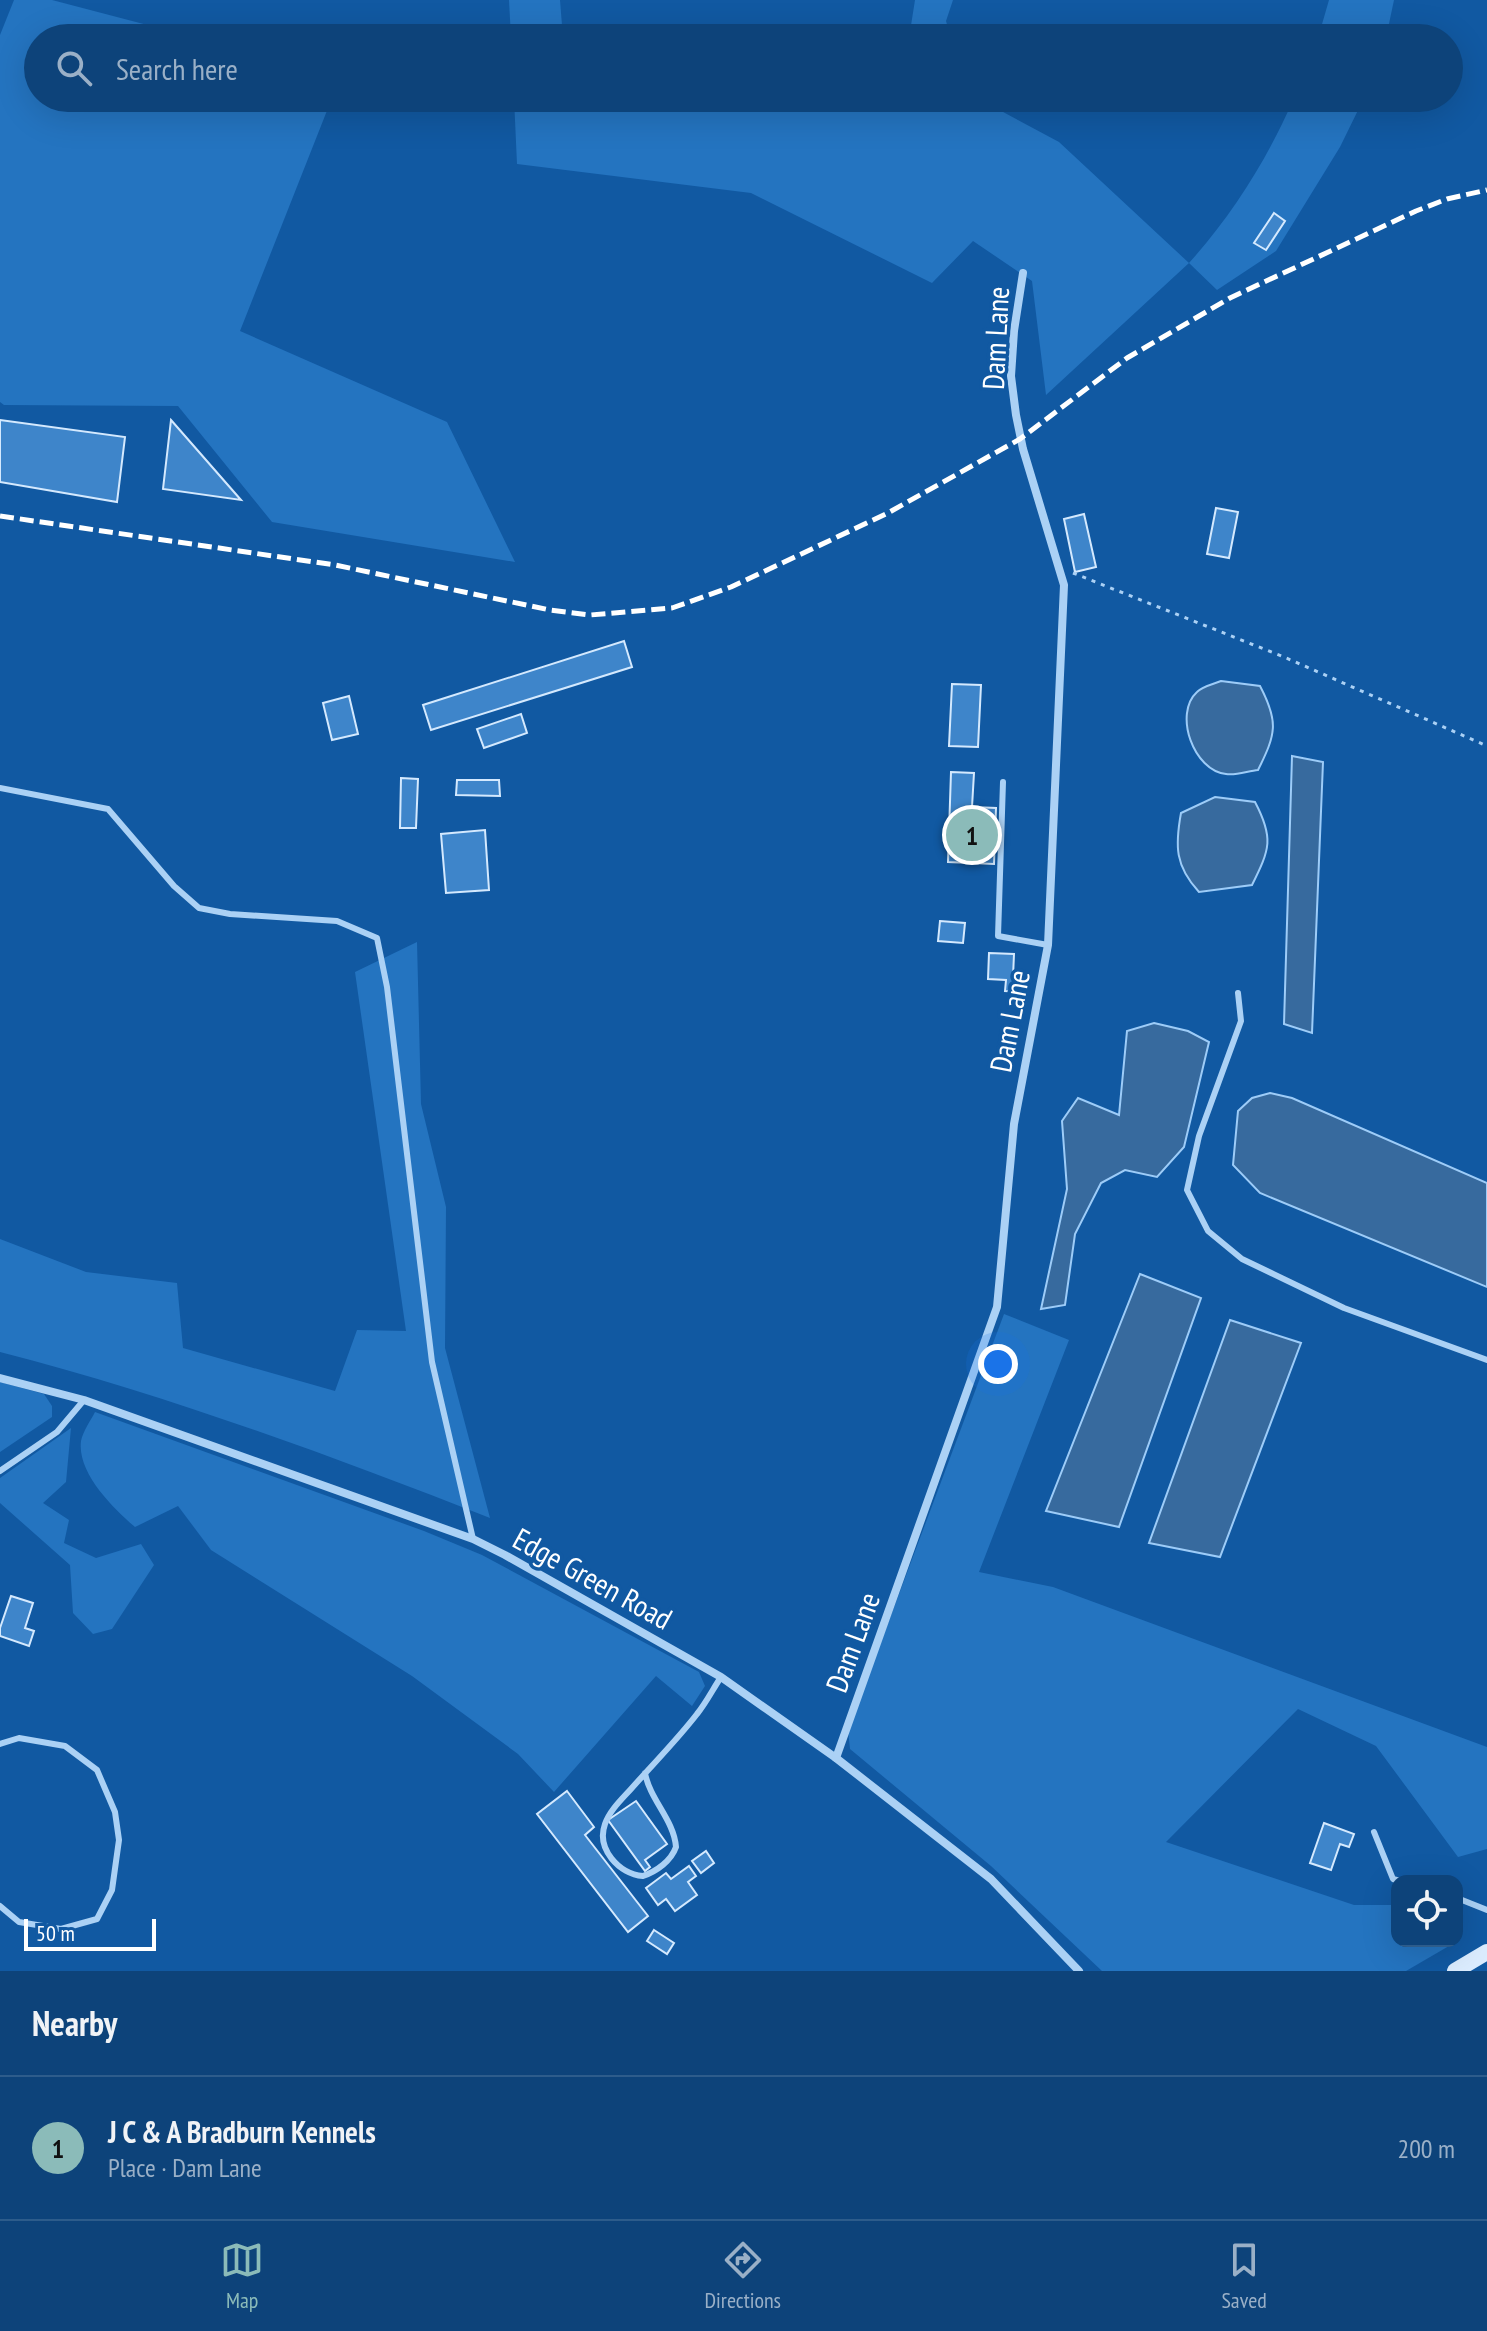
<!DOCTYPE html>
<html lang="en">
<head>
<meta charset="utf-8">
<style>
  body { margin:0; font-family:"PT Sans Narrow",sans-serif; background:#164a7f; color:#f1f3f6 }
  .controls { position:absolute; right:24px; bottom:24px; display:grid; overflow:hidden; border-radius:16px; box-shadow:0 8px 32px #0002 }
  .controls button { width:72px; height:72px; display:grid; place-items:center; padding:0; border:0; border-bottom:2px solid #2d5c8b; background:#0d437a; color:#f1f3f6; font:40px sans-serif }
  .scale { position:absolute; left:24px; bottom:20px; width:132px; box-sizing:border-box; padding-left:8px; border:4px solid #fff; border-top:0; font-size:22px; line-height:28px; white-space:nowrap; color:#fff; -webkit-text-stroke:6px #1159a2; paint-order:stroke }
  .you { position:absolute; left:998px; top:1364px; width:28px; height:28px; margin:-20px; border:6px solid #fff; border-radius:50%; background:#1a73e8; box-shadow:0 0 0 12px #1a73e833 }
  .badge { display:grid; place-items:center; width:52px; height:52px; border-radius:50%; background:#8bbbb9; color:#111; font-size:26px; font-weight:700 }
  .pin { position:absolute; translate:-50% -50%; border:4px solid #fff; box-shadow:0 2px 8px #0006 }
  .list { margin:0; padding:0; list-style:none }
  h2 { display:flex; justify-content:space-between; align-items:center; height:104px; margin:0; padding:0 32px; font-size:34px }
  h2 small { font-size:26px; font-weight:400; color:#9ab0c7 }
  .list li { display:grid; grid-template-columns:52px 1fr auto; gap:24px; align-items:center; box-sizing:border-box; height:144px; padding:0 32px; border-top:2px solid #2d5c8b }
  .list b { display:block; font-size:30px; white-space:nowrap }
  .list p { margin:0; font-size:26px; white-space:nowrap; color:#9ab0c7 }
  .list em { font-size:26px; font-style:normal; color:#9ab0c7 }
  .icon { flex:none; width:44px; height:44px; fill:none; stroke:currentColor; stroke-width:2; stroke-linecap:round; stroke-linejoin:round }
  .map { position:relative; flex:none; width:1487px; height:1971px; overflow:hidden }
  .search { position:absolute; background:#0d437a; box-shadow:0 8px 32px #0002; left:24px; right:24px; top:24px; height:88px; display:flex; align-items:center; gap:20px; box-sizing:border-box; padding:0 28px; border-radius:44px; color:#9ab0c7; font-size:30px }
  .sheet { height:248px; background:#0d437a }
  nav { display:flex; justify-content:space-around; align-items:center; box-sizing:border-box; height:112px; border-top:2px solid #2d5c8b; background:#0d437a; font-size:22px; color:#9ab0c7 }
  nav a { display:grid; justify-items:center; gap:4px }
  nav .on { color:#8bbbb9 }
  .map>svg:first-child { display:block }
  .green { fill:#2474c0 }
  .water { fill:#376a9e; stroke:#9dccf8; stroke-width:2 }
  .building { fill:#3e85ca; stroke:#d4e9fe; stroke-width:2 }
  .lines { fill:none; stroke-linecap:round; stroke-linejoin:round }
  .path { stroke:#abd1f5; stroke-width:3; stroke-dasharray:4 6; stroke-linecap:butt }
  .service { stroke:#abd1f5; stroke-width:6 }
  .minor { stroke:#abd1f5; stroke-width:8 }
  .secondary { stroke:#dbecfe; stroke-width:16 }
  .rail { stroke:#fff; stroke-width:5; stroke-dasharray:14 6; stroke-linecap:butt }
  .labels { text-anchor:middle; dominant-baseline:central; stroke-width:7; stroke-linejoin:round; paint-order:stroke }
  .street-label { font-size:30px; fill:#fff; stroke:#1159a2 }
</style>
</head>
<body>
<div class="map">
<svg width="1487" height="1971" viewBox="0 0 1487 1971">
  <rect width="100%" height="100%" fill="#1159a2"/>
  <g class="green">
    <path d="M14 0H52L197 38H38V98H332L240 331 447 422 515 562 272 522 178 406 4 405 0 402V35Z"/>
    <path d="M509 0H560L563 38H511Z"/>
    <path d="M915 0H953L946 21 951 38H909Z"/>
    <path d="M1329 0H1394L1386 38H1318Z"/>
    <path d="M514 98H977L1059 142 1189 263C1233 214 1268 158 1294 98H1364L1340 147 1276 251 1217 290 1189 263 1046 395 1032 281 973 241 932 283 751 193 517 164Z"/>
    <path d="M417 942 421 1104 446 1207 445 1348 490 1518C329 1455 167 1395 0 1352V1239L86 1272 177 1283 183 1348 335 1391 357 1330 406 1331 355 972Z"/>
    <path d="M1004 1314 1069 1340 979 1572 1053 1587 1487 1747V1849L1458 1857 1376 1746 1298 1709 1166 1842 1354 1905H1397V1941H1457V1935L1461 1939 1406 1971H1102L991 1866 850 1749 848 1730Z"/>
    <path d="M0 1382 44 1394 52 1406V1417L0 1452Z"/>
    <path d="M95 1412 424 1531 482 1555 699 1672 705 1686 692 1706 656 1676 554 1792 518 1754 412 1676 211 1550 178 1506 135 1527C113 1508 77 1473 81 1441 83 1431 91 1420 95 1412Z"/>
    <path d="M71 1428 66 1482 43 1503 69 1520 64 1543 96 1558 141 1544 154 1565 112 1629 93 1634 73 1613 70 1565 0 1503V1478Z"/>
  </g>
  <g class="water">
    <path d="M1221 681 1260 686C1279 722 1276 734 1258 770 1248 771 1235 776 1226 774 1194 771 1173 714 1197 692 1203 686 1214 684 1221 681Z"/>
    <path d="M1292 756 1323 762 1312 1033 1284 1024Z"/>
    <path d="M1215 797 1255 802C1274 838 1270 849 1252 885L1199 892C1175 866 1175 846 1181 813Z"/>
    <path d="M1154 1023 1188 1031 1209 1042 1184 1147 1157 1177 1125 1170 1101 1183 1075 1234 1065 1305 1041 1309 1067 1189 1062 1121 1078 1098 1119 1115 1127 1031Z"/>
    <path d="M1270 1093 1292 1098 1487 1183V1287L1260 1193 1233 1165 1238 1111 1252 1098Z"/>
    <path d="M1140 1274 1201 1298 1119 1527 1046 1511Z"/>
    <path d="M1230 1320 1301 1343 1220 1557 1149 1543Z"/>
  </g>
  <g class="building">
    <path d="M1274 213 1285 221 1266 250 1254 243Z"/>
    <path d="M0 420 125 437 117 502 0 482Z"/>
    <path d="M171 420 241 500 163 489Z"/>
    <path d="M1216 508 1238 512 1229 558 1207 554Z"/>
    <path d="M1084 514 1096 567 1075 572 1064 519Z"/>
    <path d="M624 641 632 667 431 730 423 705Z"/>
    <path d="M952 684 981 685 978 747 949 746Z"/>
    <path d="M349 696 358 734 332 740 323 703Z"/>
    <path d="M521 714 527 733 484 748 477 729Z"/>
    <path d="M951 772 974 773 972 807 996 808 994 864 948 862Z"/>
    <path d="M401 778 418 779 416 828H400Z"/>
    <path d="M457 780H499L500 796 456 795Z"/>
    <path d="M485 830 489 890 446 893 441 834Z"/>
    <path d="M940 921 965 923 963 943 938 941Z"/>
    <path d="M989 953 1014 954 1013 977H1021L1020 992 1005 991 1006 980 988 979Z"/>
    <path d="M11 1596 33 1603 25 1628 34 1631 29 1646 0 1636V1628Z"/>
    <path d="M567 1791 594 1827 585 1835 648 1916 628 1932 537 1814Z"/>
    <path d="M636 1801 667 1844 645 1860 650 1867 645 1871 608 1820Z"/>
    <path d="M1324 1823 1354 1834 1349 1847 1340 1844 1331 1870 1310 1863Z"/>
    <path d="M706 1851 714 1863 701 1873 692 1861Z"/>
    <path d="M689 1866 696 1876 688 1882 697 1895 675 1911 666 1899 658 1905 646 1888 666 1873 671 1879Z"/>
    <path d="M654 1930 674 1943 667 1954 647 1941Z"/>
  </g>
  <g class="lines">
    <path class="path" d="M1073 573 1284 657 1487 746"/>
    <g class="service">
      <path d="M1003 782 998 936 1048 945"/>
      <path d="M0 788 108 809 174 886 199 908 230 914 337 921 377 938 387 987 432 1362 473 1539"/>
      <path d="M1238 993 1241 1021 1199 1136 1187 1190 1208 1231 1242 1259 1344 1308 1487 1360"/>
      <path d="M0 1471 57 1432 84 1400"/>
      <path d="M0 1744 19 1738 65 1746 97 1770 115 1812 119 1840 112 1890 97 1919 61 1929 19 1922 0 1906"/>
      <path d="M645 1773C650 1800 674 1820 676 1847 671 1861 657 1871 643 1876 619 1874 596 1849 605 1824 610 1810 622 1799 631 1789 653 1764 677 1740 697 1714 706 1703 713 1689 721 1677"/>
      <path d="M1374 1832 1393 1879 1400 1881"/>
      <path d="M1457 1898 1487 1910"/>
    </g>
    <g class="minor">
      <path d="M0 1378 84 1400 473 1539 505 1555 721 1677 836 1758 991 1879 1079 1971"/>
      <path d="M836 1758 997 1307 1014 1124 1048 945 1064 585 1023 449 1016 415 1011 376 1014 331 1023 273"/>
    </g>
    <path class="secondary" d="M1455 1971 1487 1952"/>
    <path class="rail" d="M0 516 335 565 550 610 590 615 672 608 731 587 886 514 1020 439 1127 358 1230 298 1416 211 1447 199 1487 190"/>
  </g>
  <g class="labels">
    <g class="street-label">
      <text transform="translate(995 338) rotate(-87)">Dam Lane</text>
      <text transform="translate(1009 1021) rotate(-79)">Dam Lane</text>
      <text transform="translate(593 1578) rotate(29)">Edge Green Road</text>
      <text transform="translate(852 1642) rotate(-70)">Dam Lane</text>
    </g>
  </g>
</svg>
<div class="controls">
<button><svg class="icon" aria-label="locate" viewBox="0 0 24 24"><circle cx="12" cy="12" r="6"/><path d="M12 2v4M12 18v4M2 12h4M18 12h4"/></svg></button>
</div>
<div class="scale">50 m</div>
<div class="you"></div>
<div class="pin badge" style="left:972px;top:835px">1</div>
<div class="search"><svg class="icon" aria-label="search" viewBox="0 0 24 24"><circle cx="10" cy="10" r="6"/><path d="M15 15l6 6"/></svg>Search here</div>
</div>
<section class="sheet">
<h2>Nearby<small></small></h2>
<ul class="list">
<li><span class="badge">1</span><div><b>J C &amp; A Bradburn Kennels</b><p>Place · Dam Lane</p></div><em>200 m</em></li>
</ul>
</section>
<nav>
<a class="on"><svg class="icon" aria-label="map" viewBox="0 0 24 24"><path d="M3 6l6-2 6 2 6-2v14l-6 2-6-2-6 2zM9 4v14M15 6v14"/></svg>Map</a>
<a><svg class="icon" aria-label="directions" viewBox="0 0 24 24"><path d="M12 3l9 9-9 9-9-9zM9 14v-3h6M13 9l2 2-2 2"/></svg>Directions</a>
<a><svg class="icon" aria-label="saved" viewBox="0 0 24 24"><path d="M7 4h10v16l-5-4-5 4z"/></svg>Saved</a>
</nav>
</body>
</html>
